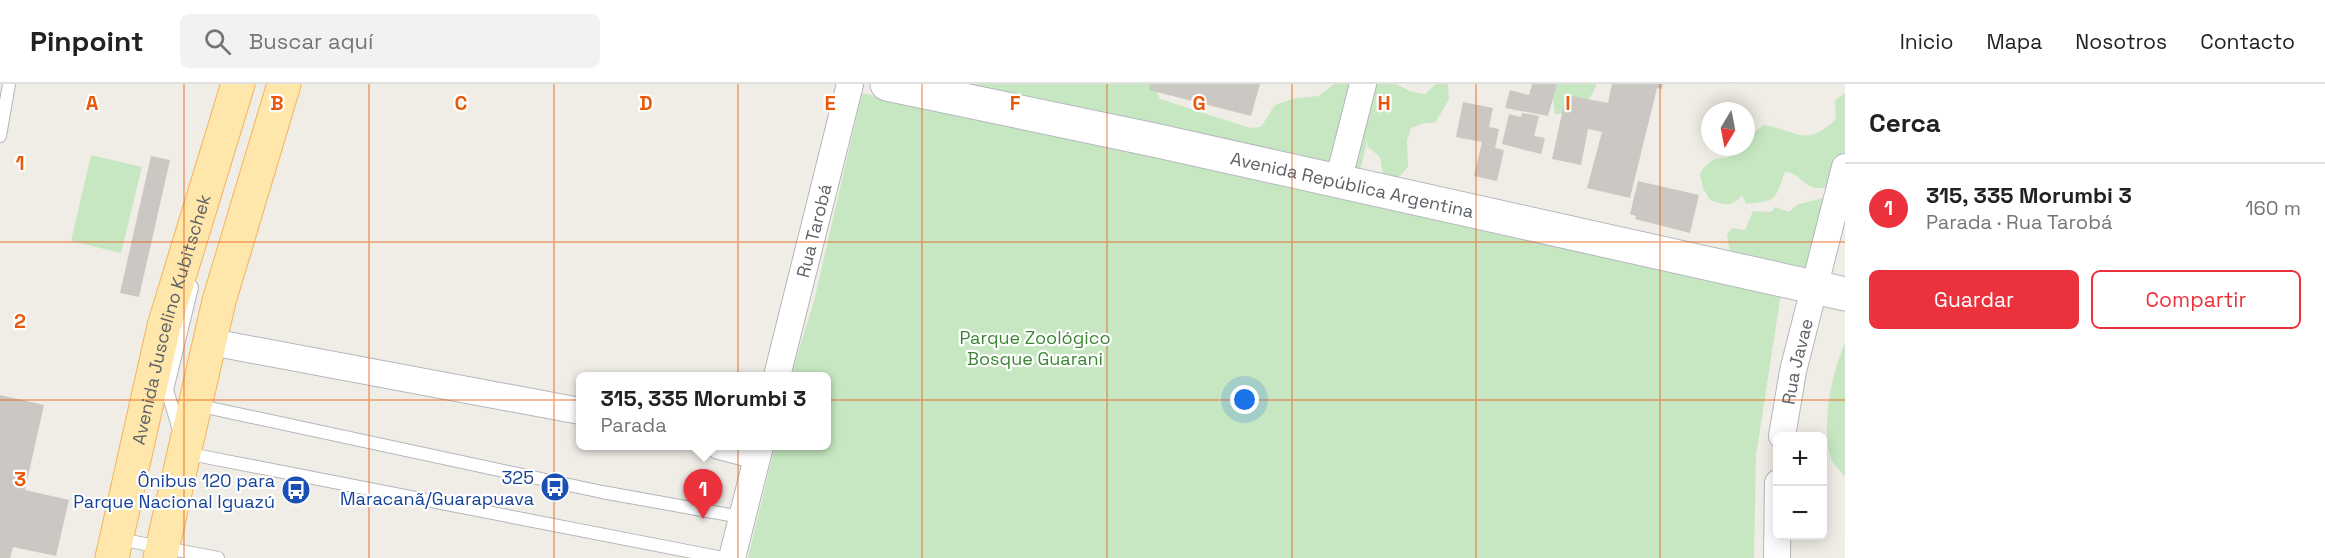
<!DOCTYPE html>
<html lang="es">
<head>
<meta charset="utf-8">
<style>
  body { margin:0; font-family:"Space Grotesk",sans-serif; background:#f2f2f2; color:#222 }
  .controls { position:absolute; right:18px; bottom:18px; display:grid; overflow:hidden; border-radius:9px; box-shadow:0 3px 15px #0003 }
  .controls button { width:54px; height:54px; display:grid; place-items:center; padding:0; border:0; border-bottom:2px solid #e0e0e0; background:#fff; color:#222; font:30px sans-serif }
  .compass { position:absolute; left:1701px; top:18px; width:54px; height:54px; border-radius:50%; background:#fff; box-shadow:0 3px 15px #0003; rotate:190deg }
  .you { position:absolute; left:1245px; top:316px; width:21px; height:21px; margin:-15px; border:4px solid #fff; border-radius:50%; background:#1a73e8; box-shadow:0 0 0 9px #1a73e833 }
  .badge { display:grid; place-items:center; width:39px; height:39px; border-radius:50%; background:#eb313b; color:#fff; font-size:20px; font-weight:700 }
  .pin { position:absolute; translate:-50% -50px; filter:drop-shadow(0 2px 3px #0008) }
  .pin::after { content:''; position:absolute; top:32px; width:21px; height:18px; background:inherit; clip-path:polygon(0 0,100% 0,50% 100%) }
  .popup { position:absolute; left:576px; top:288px; width:255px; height:78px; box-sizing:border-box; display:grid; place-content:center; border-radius:9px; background:#fff; filter:drop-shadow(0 2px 4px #0005); font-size:20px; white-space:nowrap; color:#767676 }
  .popup b { font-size:22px; color:#222 }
  .popup::after { content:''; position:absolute; left:50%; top:100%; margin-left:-12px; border:12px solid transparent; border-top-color:#fff }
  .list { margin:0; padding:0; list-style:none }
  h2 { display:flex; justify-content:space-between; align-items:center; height:78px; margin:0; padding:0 24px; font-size:26px }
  h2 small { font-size:20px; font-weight:400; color:#767676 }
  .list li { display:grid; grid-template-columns:39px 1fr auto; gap:18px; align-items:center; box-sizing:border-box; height:90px; padding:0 24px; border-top:2px solid #e0e0e0 }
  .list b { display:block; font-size:22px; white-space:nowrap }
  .list p { margin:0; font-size:20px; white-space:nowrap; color:#767676 }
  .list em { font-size:20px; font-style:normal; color:#767676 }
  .actions { display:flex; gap:12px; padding:18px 24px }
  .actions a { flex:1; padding:14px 0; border:2px solid #eb313b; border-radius:9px; text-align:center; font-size:21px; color:#eb313b }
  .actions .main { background:#eb313b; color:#fff }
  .icon { flex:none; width:33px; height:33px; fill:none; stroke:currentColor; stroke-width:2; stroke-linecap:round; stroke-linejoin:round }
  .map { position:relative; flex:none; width:1845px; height:474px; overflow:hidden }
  header { display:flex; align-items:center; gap:36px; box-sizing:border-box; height:84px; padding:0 30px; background:#fff; border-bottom:2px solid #e0e0e0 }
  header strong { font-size:28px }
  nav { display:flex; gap:33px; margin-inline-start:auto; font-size:21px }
  .search { width:420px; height:54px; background:#f2f2f2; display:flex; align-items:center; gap:15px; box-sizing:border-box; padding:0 21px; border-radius:9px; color:#767676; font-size:22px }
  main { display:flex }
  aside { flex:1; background:#fff }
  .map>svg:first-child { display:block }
  .green { fill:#c7e7c2 }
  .building { fill:#cbc7c3 }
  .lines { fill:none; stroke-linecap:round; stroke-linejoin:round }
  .lane-casing { stroke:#b3b7ba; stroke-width:14 }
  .street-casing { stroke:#b3b7ba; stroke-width:28 }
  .secondary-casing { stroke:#b4b9bd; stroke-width:35 }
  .primary-casing { stroke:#f3b45c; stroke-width:35 }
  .lane { stroke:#fff; stroke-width:12 }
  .street { stroke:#fff; stroke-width:26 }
  .secondary { stroke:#fff; stroke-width:33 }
  .primary { stroke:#ffe6ab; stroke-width:33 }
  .grid { fill:none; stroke:#e8590c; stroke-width:1.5; stroke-opacity:0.55 }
  .labels { text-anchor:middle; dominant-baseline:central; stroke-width:4.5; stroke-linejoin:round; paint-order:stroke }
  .street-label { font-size:18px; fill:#5d6266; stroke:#fff }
  .park-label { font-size:18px; fill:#3c8634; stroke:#fff }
  .transit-label { font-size:18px; fill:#164399; stroke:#fff; text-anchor:end }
  .grid-label { font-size:20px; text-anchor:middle; font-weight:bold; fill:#e8590c; stroke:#fff; stroke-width:4.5; stroke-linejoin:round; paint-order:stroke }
</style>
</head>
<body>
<header>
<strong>Pinpoint</strong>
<div class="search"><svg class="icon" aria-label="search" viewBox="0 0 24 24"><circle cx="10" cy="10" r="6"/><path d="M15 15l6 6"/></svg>Buscar aquí</div>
<nav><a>Inicio</a><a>Mapa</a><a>Nosotros</a><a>Contacto</a></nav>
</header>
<main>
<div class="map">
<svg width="1845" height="474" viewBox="0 0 1845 474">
  <rect width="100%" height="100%" fill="#f0ece6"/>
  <g class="green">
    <path d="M944 0H1153L1160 15 1250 44 1261 43 1275 21 1296 14 1319 12 1334 0H1396L1412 8 1425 10 1436 0H1448L1449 15 1435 39H1424L1411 44 1407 56 1408 83 1399 93 1383 91 1380 73 1368 63 1367 57 1362 80 1353 96 1781 209 1756 372 1754 474H748L775 362H826V292H791L814 217 862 9 1277 100Z"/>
    <path d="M1546 0H1597C1588 20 1578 31 1555 30L1553 15Z"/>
    <path d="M1845 9V98C1837 99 1823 105 1816 104 1803 102 1800 89 1785 88 1774 118 1777 116 1746 120L1742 111C1732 124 1724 121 1710 116L1703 104 1700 90C1708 77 1713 73 1729 74L1731 63H1746V54L1764 41C1798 47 1806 64 1836 35L1835 16Z"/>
    <path d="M91 71 142 83 121 169 71 157Z"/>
    <path d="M1826 113 1806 184 1732 179 1727 151 1732 144 1745 146 1753 127 1771 128 1775 123 1789 128 1797 121Z"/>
    <path d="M1845 259V393C1841 387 1833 380 1831 374 1821 340 1831 291 1845 259Z"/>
  </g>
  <g class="building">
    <path d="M1150 0H1260L1251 32 1149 6Z"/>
    <path d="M1532 0H1557L1548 32 1505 24 1510 6 1529 11Z"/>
    <path d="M1612 0H1663L1662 5 1657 4 1630 114 1587 104 1602 48 1588 45 1581 81 1552 75 1566 11 1608 19Z"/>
    <path d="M1463 18 1493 24 1489 43 1499 45 1495 64 1504 66 1497 97 1474 92 1482 58 1456 53Z"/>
    <path d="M1522 29 1539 32 1534 52 1545 54 1541 70 1502 60 1509 30 1521 33Z"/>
    <path d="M151 72 170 76 139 213 120 209Z"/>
    <path d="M1638 97 1699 111 1690 149 1635 135 1636 132 1630 130Z"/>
    <path d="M0 311 44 321 25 406 69 416 56 472 13 463 10 474H0Z"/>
  </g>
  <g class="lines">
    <g class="lane-casing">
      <g id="lane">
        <path d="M0 52 9 0"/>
        <path d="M196 321 602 408 741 433"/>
        <path d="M179 346 167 306 192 203"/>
        <path d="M185 369 723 474"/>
        <path d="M119 455 218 474"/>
      </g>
    </g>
    <g class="street-casing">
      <g id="street">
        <path d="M1338 98 1363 0"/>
        <path d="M211 258 580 327"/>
        <path id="s1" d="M777 292 850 0"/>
        <path id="s2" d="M1782 352 1793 287 1845 83"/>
        <path d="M719 362 757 372"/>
        <path d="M732 474 760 362"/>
        <path d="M1777 474 1778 399"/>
      </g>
    </g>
    <g class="secondary-casing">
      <g id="secondary">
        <path id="s3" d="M887 0 1154 56 1845 210"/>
      </g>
    </g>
    <g class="primary-casing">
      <g id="primary">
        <path id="s4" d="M112 474 164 242 238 0"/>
        <path d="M160 474 219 217 284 0"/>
      </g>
    </g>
    <use href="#lane" class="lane"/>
    <use href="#street" class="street"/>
    <use href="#secondary" class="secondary"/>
    <use href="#primary" class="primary"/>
  </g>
  <path class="grid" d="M184 0V474M369 0V474M554 0V474M738 0V474M922 0V474M1107 0V474M1292 0V474M1476 0V474M1660 0V474M0 158H1845M0 316H1845"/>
  <defs>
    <g id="bus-disc" transform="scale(1.5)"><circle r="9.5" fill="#1a4fb4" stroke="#fff"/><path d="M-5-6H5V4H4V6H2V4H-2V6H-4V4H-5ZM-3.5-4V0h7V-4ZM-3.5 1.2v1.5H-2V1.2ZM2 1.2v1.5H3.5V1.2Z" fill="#fff"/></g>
  </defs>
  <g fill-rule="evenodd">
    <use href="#bus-disc" x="555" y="403"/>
    <use href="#bus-disc" x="296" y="406"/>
  </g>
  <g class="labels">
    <g class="street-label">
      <text stroke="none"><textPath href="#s3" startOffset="476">Avenida República Argentina</textPath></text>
      <text stroke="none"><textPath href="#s1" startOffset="150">Rua Tarobá</textPath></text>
      <text stroke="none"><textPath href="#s4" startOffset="246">Avenida Juscelino Kubitschek</textPath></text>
      <text stroke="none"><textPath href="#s2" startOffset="76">Rua Javae</textPath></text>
    </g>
    <g class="park-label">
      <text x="1035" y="253">Parque Zoológico<tspan x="1035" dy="21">Bosque Guarani</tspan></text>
    </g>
    <g class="transit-label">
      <text x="534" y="393">325<tspan x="534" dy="21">Maracanã/Guarapuava</tspan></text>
      <text x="275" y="396">Ônibus 120 para<tspan x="275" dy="21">Parque Nacional Iguazú</tspan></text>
    </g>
  </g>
  <g class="grid-label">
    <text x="92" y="26">A</text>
    <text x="277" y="26">B</text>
    <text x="461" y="26">C</text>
    <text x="646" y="26">D</text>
    <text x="830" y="26">E</text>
    <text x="1015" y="26">F</text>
    <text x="1199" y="26">G</text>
    <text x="1384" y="26">H</text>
    <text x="1568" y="26">I</text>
    <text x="20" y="86">1</text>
    <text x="20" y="244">2</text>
    <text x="20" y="402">3</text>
  </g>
</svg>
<div class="controls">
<button>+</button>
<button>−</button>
</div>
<svg class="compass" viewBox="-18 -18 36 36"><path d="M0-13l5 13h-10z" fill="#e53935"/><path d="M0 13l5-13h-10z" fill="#767676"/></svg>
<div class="you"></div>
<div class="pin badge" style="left:703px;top:435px">1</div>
<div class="popup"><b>315, 335 Morumbi 3</b>Parada</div>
</div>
<aside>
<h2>Cerca<small></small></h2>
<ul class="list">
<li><span class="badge">1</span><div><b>315, 335 Morumbi 3</b><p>Parada · Rua Tarobá</p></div><em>160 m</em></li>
</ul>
<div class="actions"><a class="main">Guardar</a><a>Compartir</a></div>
</aside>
</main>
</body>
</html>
